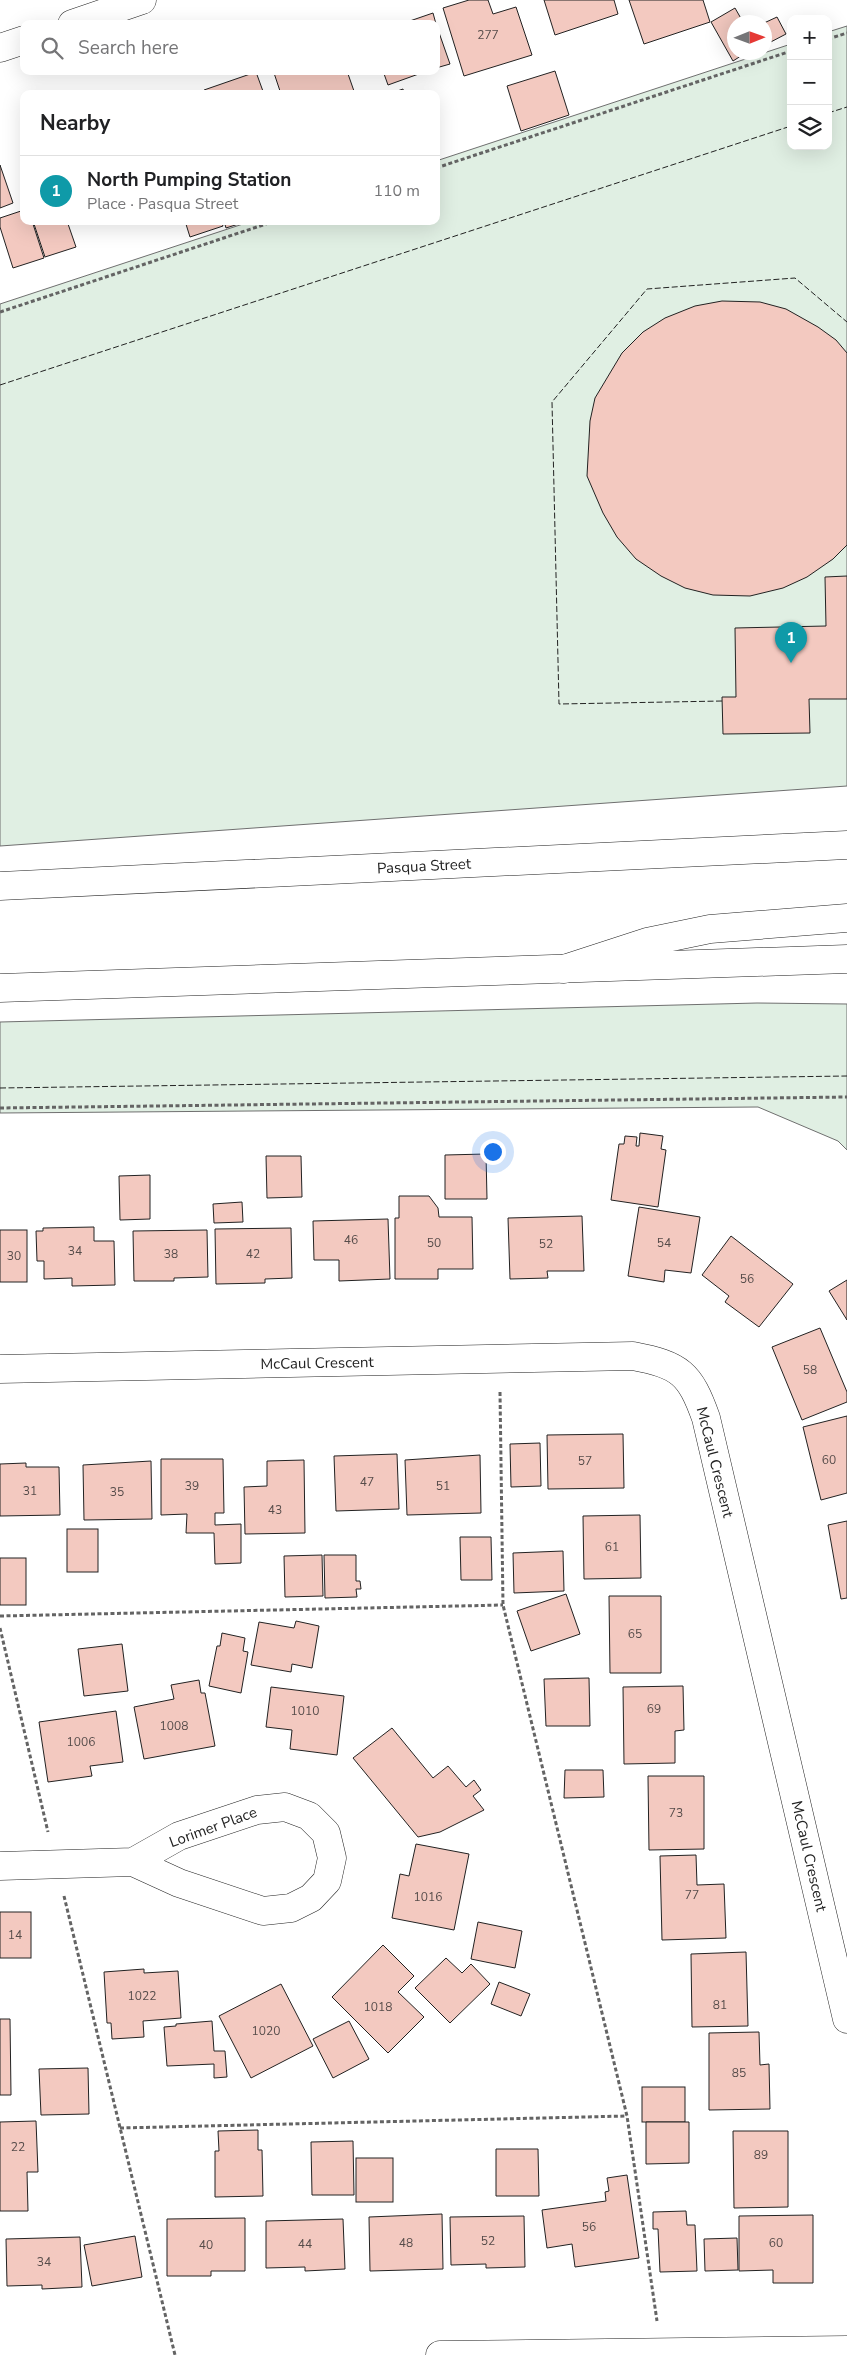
<!DOCTYPE html>
<html lang="en">
<head>
<meta charset="utf-8">
<style>
  body { margin:0; font-family:"Nunito Sans",sans-serif; background:#f2f2f2; color:#202124 }
  .controls { position:absolute; right:15px; top:15px; display:grid; overflow:hidden; border-radius:10px; box-shadow:0 5px 20px #0002 }
  .controls button { width:45px; height:45px; display:grid; place-items:center; padding:0; border:0; border-bottom:1px solid #e0e0e0; background:#fff; color:#202124; font:25px sans-serif }
  .compass { position:absolute; left:727px; top:15px; width:45px; height:45px; border-radius:50%; background:#fff; box-shadow:0 5px 20px #0002; rotate:89deg }
  .you { position:absolute; left:492px; top:1151px; width:18px; height:18px; margin:-12px; border:4px solid #fff; border-radius:50%; background:#1a73e8; box-shadow:0 0 0 8px #1a73e833 }
  .badge { display:grid; place-items:center; width:32px; height:32px; border-radius:50%; background:#d93025; color:#fff; font-size:16px; font-weight:700 }
  .pin { position:absolute; translate:-50% -41px; filter:drop-shadow(0 1px 2px #0008) }
  .pin::after { content:''; position:absolute; top:26px; width:18px; height:15px; background:inherit; clip-path:polygon(0 0,100% 0,50% 100%) }
  .list { margin:0; padding:0; list-style:none }
  h2 { display:flex; justify-content:space-between; align-items:center; height:65px; margin:0; padding:0 20px; font-size:21px }
  h2 small { font-size:16px; font-weight:400; color:#757577 }
  .list li { display:grid; grid-template-columns:32px 1fr auto; gap:15px; align-items:center; box-sizing:border-box; height:70px; padding:0 20px; border-top:1px solid #e0e0e0 }
  .list b { display:block; font-size:19px; white-space:nowrap }
  .list p { margin:0; font-size:16px; white-space:nowrap; color:#757577 }
  .list em { font-size:16px; font-style:normal; color:#757577 }
  .icon { flex:none; width:28px; height:28px; fill:none; stroke:currentColor; stroke-width:2; stroke-linecap:round; stroke-linejoin:round }
  .map { position:relative; flex:none; width:847px; height:2355px; overflow:hidden }
  .search { position:absolute; background:#fff; box-shadow:0 5px 20px #0002; left:20px; top:20px; width:420px; height:55px; display:flex; align-items:center; gap:12px; box-sizing:border-box; padding:0 18px; border-radius:10px; color:#757577; font-size:19px }
  .panel { position:absolute; background:#fff; box-shadow:0 5px 20px #0002; left:20px; top:90px; width:420px; height:135px; border-radius:10px }
  .map>svg:first-child { display:block }
  .green { fill:#e0efe3; stroke:#6f6f6f }
  .building { fill:#f3c9c0; stroke:#222 }
  .lines { fill:none; stroke-linecap:round; stroke-linejoin:round }
  .minor-casing { stroke:#222; stroke-width:29 }
  .secondary-casing { stroke:#222; stroke-width:29 }
  .primary-casing { stroke:#222; stroke-width:29 }
  .path { stroke:#646464; stroke-width:3; stroke-dasharray:4 2.5; stroke-linecap:butt }
  .minor { stroke:#fff; stroke-width:28 }
  .secondary { stroke:#fff; stroke-width:28 }
  .primary { stroke:#fff; stroke-width:28 }
  .fence { stroke:#222; stroke-width:1; stroke-dasharray:6 2.5; stroke-linecap:butt }
  .labels { text-anchor:middle; dominant-baseline:central; stroke-width:4; stroke-linejoin:round; paint-order:stroke }
  .number-label { font-size:12px; fill:#564c4a }
  .street-label { font-size:15px; fill:#222; stroke:#fff }
</style>
</head>
<body>
<div class="map">
<svg width="847" height="2355" viewBox="0 0 847 2355">
  <rect width="100%" height="100%" fill="#fff"/>
  <g class="green">
    <path d="M847 26V786L0 846V304L252 221H436V161L791 44V146H828V32Z"/>
    <path d="M757 1003 847 1004V1150L838 1141 758 1107 0 1113V1022Z"/>
  </g>
  <g class="building">
    <path d="M469 0H488L493 14 516 7 532 55 464 76 443 8Z"/>
    <path d="M544 0H614L618 14 555 35Z"/>
    <path d="M629 0H703L710 22 644 44Z"/>
    <path d="M735 8 743 22H734V52H747L733 61 711 22Z"/>
    <path d="M433 13 436 24H401Z"/>
    <path d="M777 17 786 34 765 45 764 23Z"/>
    <path d="M436 24 450 64 436 68Z"/>
    <path d="M279 71H347L355 94H281L274 73Z"/>
    <path d="M383 71H427L388 85Z"/>
    <path d="M555 71 569 115 521 131 507 86Z"/>
    <path d="M256 72 264 94H205L204 90Z"/>
    <path d="M403 89 404 94H389Z"/>
    <path d="M0 165 13 203 0 208Z"/>
    <path d="M24 210V221H32L44 258 13 268 0 227V218Z"/>
    <path d="M33 221H67L76 247 45 257Z"/>
    <path d="M185 221H221L223 226 190 237Z"/>
    <path d="M224 221H248L226 228Z"/>
    <path d="M722 301 760 302 786 309 818 327 836 340 847 353V545L833 559 807 577 783 588 750 596 713 595 685 588 661 576 636 559 617 537 603 513 587 476 590 421 595 398 622 353 643 332 665 318 695 306Z"/>
    <path d="M847 576V699H809L810 733 723 734 722 697H736L735 628 826 626 825 577Z"/>
    <path d="M640 1133 663 1136 661 1149 666 1150 658 1207 611 1200 619 1144H624L625 1136 637 1137 636 1146H639Z"/>
    <path d="M486 1154 487 1199H445V1155Z"/>
    <path d="M266 1156H301L302 1197 267 1198Z"/>
    <path d="M150 1175V1219L120 1220 119 1176Z"/>
    <path d="M399 1196H429L438 1208 439 1217H472L473 1269H438V1279H395V1218H399Z"/>
    <path d="M242 1202 243 1222 214 1223 213 1204Z"/>
    <path d="M639 1207 700 1217 691 1273 665 1270 664 1282 628 1276Z"/>
    <path d="M582 1216 584 1271H547L548 1278 510 1279 508 1218Z"/>
    <path d="M388 1219 390 1279 339 1281V1260H314L313 1221Z"/>
    <path d="M94 1227V1241H114L115 1285 72 1286V1278L44 1279V1261H37L36 1231H43V1228Z"/>
    <path d="M291 1228 292 1278 265 1279V1283L216 1284 215 1229Z"/>
    <rect x="0" y="1230" width="27" height="52"/>
    <path d="M207 1230 208 1277 174 1278V1281H134L133 1231Z"/>
    <path d="M731 1236 793 1284 759 1327 725 1302 729 1296 702 1275Z"/>
    <path d="M847 1280V1320L829 1291Z"/>
    <path d="M820 1328 847 1392V1402L802 1420 772 1347Z"/>
    <path d="M847 1416V1493L821 1500 803 1427Z"/>
    <path d="M623 1434 624 1488 548 1489 547 1435Z"/>
    <path d="M540 1443 541 1486 511 1487 510 1444Z"/>
    <path d="M397 1454 399 1509 336 1511 334 1456Z"/>
    <path d="M480 1455 481 1513 407 1515 405 1460Z"/>
    <path d="M161 1459H223L224 1513H215V1525L241 1524V1563L215 1564 214 1533H186L187 1514 161 1515Z"/>
    <path d="M304 1460 305 1533 245 1534 244 1487 267 1486V1461Z"/>
    <path d="M151 1461 152 1519 84 1520 83 1465Z"/>
    <path d="M26 1463V1467H59L60 1515 0 1516V1464Z"/>
    <path d="M640 1515 641 1578 584 1579 583 1516Z"/>
    <path d="M847 1521V1598L841 1599 828 1525Z"/>
    <rect x="67" y="1529" width="31" height="43"/>
    <path d="M460 1537H491L492 1580H461Z"/>
    <path d="M563 1551 564 1591 514 1593 513 1553Z"/>
    <path d="M322 1555 323 1596 285 1597 284 1556Z"/>
    <path d="M324 1555H356V1581H360L361 1589H356L357 1597 325 1598Z"/>
    <rect x="0" y="1558" width="26" height="47"/>
    <path d="M566 1594 580 1634 531 1651 517 1611Z"/>
    <path d="M609 1596H661V1673H610Z"/>
    <path d="M296 1621 319 1626 312 1668 292 1664 291 1672 251 1665 259 1622 294 1628Z"/>
    <path d="M222 1633 245 1638 243 1651 248 1652 241 1693 209 1686 217 1646H220Z"/>
    <path d="M122 1644 128 1691 84 1696 78 1649Z"/>
    <path d="M589 1678 590 1726H546L544 1679Z"/>
    <path d="M199 1680 201 1693H205L215 1746 144 1759 134 1707 174 1699 171 1685Z"/>
    <path d="M683 1686 684 1730 675 1731V1763L624 1764 623 1687Z"/>
    <path d="M271 1687 344 1696 337 1755 290 1749 292 1730 266 1727Z"/>
    <path d="M116 1711 123 1762 90 1766 92 1776 48 1782 39 1722Z"/>
    <path d="M392 1728 433 1778 448 1766 466 1787 474 1780 481 1790 473 1796 484 1810 440 1832 418 1837 353 1758Z"/>
    <path d="M565 1770H603L604 1797 564 1798Z"/>
    <path d="M648 1776H704V1849L649 1850Z"/>
    <path d="M416 1844 469 1854 454 1930 392 1918 400 1874 409 1876Z"/>
    <path d="M696 1855 697 1885 724 1884 726 1938 662 1940 660 1856Z"/>
    <rect x="0" y="1912" width="31" height="46"/>
    <path d="M478 1922 522 1931 515 1968 471 1959Z"/>
    <path d="M383 1945 414 1976 398 1992 424 2017 388 2053 332 1997Z"/>
    <path d="M746 1952 748 2026 692 2027 691 1954Z"/>
    <path d="M446 1958 462 1973 471 1964 490 1984 450 2023 415 1988Z"/>
    <path d="M144 1969V1973L178 1971 181 2018 143 2021 144 2037 112 2039 111 2023H107L104 1972Z"/>
    <path d="M499 1982 530 1994 521 2016 491 2004Z"/>
    <path d="M281 1984 313 2046 251 2078 219 2016Z"/>
    <path d="M0 2019H10L11 2095H0Z"/>
    <path d="M212 2021 214 2051H225L227 2077 214 2078V2064L167 2066 164 2027 176 2026V2024Z"/>
    <path d="M349 2021 369 2059 333 2078 313 2039Z"/>
    <path d="M759 2032 760 2065 769 2064 770 2109 709 2110V2033Z"/>
    <path d="M88 2068 89 2114 41 2115 39 2069Z"/>
    <rect x="642" y="2087" width="43" height="35"/>
    <path d="M36 2121 38 2172H27L28 2211H0V2122Z"/>
    <path d="M646 2122H689V2163L646 2164Z"/>
    <path d="M258 2130V2150H262L263 2196 215 2197V2151H219L218 2131Z"/>
    <path d="M733 2131H788V2207L734 2208Z"/>
    <path d="M353 2141 354 2195H312L311 2142Z"/>
    <path d="M496 2149H538L539 2196H496Z"/>
    <rect x="356" y="2158" width="37" height="44"/>
    <path d="M627 2175 639 2258 575 2267 572 2244 547 2248 542 2210 606 2201 605 2192 609 2191 607 2178Z"/>
    <path d="M686 2211 687 2225H695L697 2271 660 2272 658 2229H653V2212Z"/>
    <path d="M442 2214 443 2269 370 2271 369 2217Z"/>
    <path d="M813 2215V2283H773V2270L739 2271V2216Z"/>
    <path d="M524 2216 525 2267 486 2268V2264L451 2265 450 2217Z"/>
    <path d="M245 2218V2271H211V2276H167V2219Z"/>
    <path d="M343 2219 345 2269 305 2271V2267L266 2268V2221Z"/>
    <path d="M135 2236 142 2277 92 2286 84 2245Z"/>
    <path d="M80 2237 82 2287 42 2289V2285L7 2286 6 2239Z"/>
    <path d="M737 2238 738 2270 705 2271 704 2239Z"/>
  </g>
  <g class="lines">
    <g class="minor-casing">
      <g id="minor">
        <path d="M72 24 142 0"/>
        <path d="M0 48 24 40"/>
        <path d="M0 1369 633 1356C680 1365 690 1373 706 1418L847 2019"/>
        <path d="M0 1866 133 1862 179 1883 263 1911 291 1908 311 1898 327 1881 332 1858 326 1833 309 1816 285 1807 257 1810 179 1836 133 1862"/>
        <path d="M440 2355 847 2350"/>
      </g>
    </g>
    <g class="secondary-casing">
      <g id="secondary">
        <path d="M0 886 847 845"/>
        <path d="M0 988 847 959"/>
      </g>
    </g>
    <g class="primary-casing">
      <path id="primary" d="M564 969 647 942 710 929 847 918"/>
    </g>
    <g class="path">
      <path d="M828 39 847 33"/>
      <path d="M436 168 791 51"/>
      <path d="M0 312 275 221"/>
      <path d="M0 1108 847 1097"/>
      <path d="M500 1392 503 1605 627 2116 657 2321"/>
      <path d="M0 1616 503 1605"/>
      <path d="M0 1628 48 1832"/>
      <path d="M64 1896 175 2355"/>
      <path d="M120 2128 627 2116"/>
    </g>
    <use href="#minor" class="minor"/>
    <use href="#secondary" class="secondary"/>
    <use href="#primary" class="primary"/>
    <g class="fence">
      <path d="M828 113 847 107"/>
      <path d="M0 385 791 126"/>
      <path d="M722 701 559 704 552 402 647 289 795 278 847 322"/>
      <path d="M0 1088 847 1076"/>
    </g>
  </g>
  <g class="labels">
    <g class="number-label">
      <text x="488" y="35">277</text>
      <text x="351" y="1240">46</text>
      <text x="434" y="1243">50</text>
      <text x="664" y="1243">54</text>
      <text x="546" y="1244">52</text>
      <text x="75" y="1251">34</text>
      <text x="171" y="1254">38</text>
      <text x="253" y="1254">42</text>
      <text x="14" y="1256">30</text>
      <text x="747" y="1279">56</text>
      <text x="810" y="1370">58</text>
      <text x="829" y="1460">60</text>
      <text x="585" y="1461">57</text>
      <text x="367" y="1482">47</text>
      <text x="192" y="1486">39</text>
      <text x="443" y="1486">51</text>
      <text x="30" y="1491">31</text>
      <text x="117" y="1492">35</text>
      <text x="275" y="1510">43</text>
      <text x="612" y="1547">61</text>
      <text x="635" y="1634">65</text>
      <text x="654" y="1709">69</text>
      <text x="305" y="1711">1010</text>
      <text x="174" y="1726">1008</text>
      <text x="81" y="1742">1006</text>
      <text x="676" y="1813">73</text>
      <text x="692" y="1895">77</text>
      <text x="428" y="1897">1016</text>
      <text x="15" y="1935">14</text>
      <text x="142" y="1996">1022</text>
      <text x="720" y="2005">81</text>
      <text x="378" y="2007">1018</text>
      <text x="266" y="2031">1020</text>
      <text x="739" y="2073">85</text>
      <text x="18" y="2147">22</text>
      <text x="761" y="2155">89</text>
      <text x="589" y="2227">56</text>
      <text x="488" y="2241">52</text>
      <text x="406" y="2243">48</text>
      <text x="776" y="2243">60</text>
      <text x="305" y="2244">44</text>
      <text x="206" y="2245">40</text>
      <text x="44" y="2262">34</text>
    </g>
    <g class="street-label">
      <text transform="translate(424 866) rotate(-3)">Pasqua Street</text>
      <text transform="translate(317 1363) rotate(-1)">McCaul Crescent</text>
      <text transform="translate(715 1462) rotate(76)">McCaul Crescent</text>
      <text transform="translate(213 1827) rotate(-20)">Lorimer Place</text>
      <text transform="translate(809 1856) rotate(77)">McCaul Crescent</text>
    </g>
  </g>
</svg>
<div class="controls">
<button>+</button>
<button>−</button>
<button><svg class="icon" aria-label="layers" viewBox="0 0 24 24"><path d="M12 4l9 5-9 5-9-5zM3 14l9 5 9-5"/></svg></button>
</div>
<svg class="compass" viewBox="-18 -18 36 36"><path d="M0-13l5 13h-10z" fill="#e53935"/><path d="M0 13l5-13h-10z" fill="#757577"/></svg>
<div class="you"></div>
<div class="pin badge" style="left:791px;top:663px;background:#0f9aa8">1</div>
<div class="search"><svg class="icon" aria-label="search" viewBox="0 0 24 24"><circle cx="10" cy="10" r="6"/><path d="M15 15l6 6"/></svg>Search here</div>
<section class="panel">
<h2>Nearby<small></small></h2>
<ul class="list">
<li><span class="badge" style="background:#0f9aa8">1</span><div><b>North Pumping Station</b><p>Place · Pasqua Street</p></div><em>110 m</em></li>
</ul>
</section>
</div>
</body>
</html>
